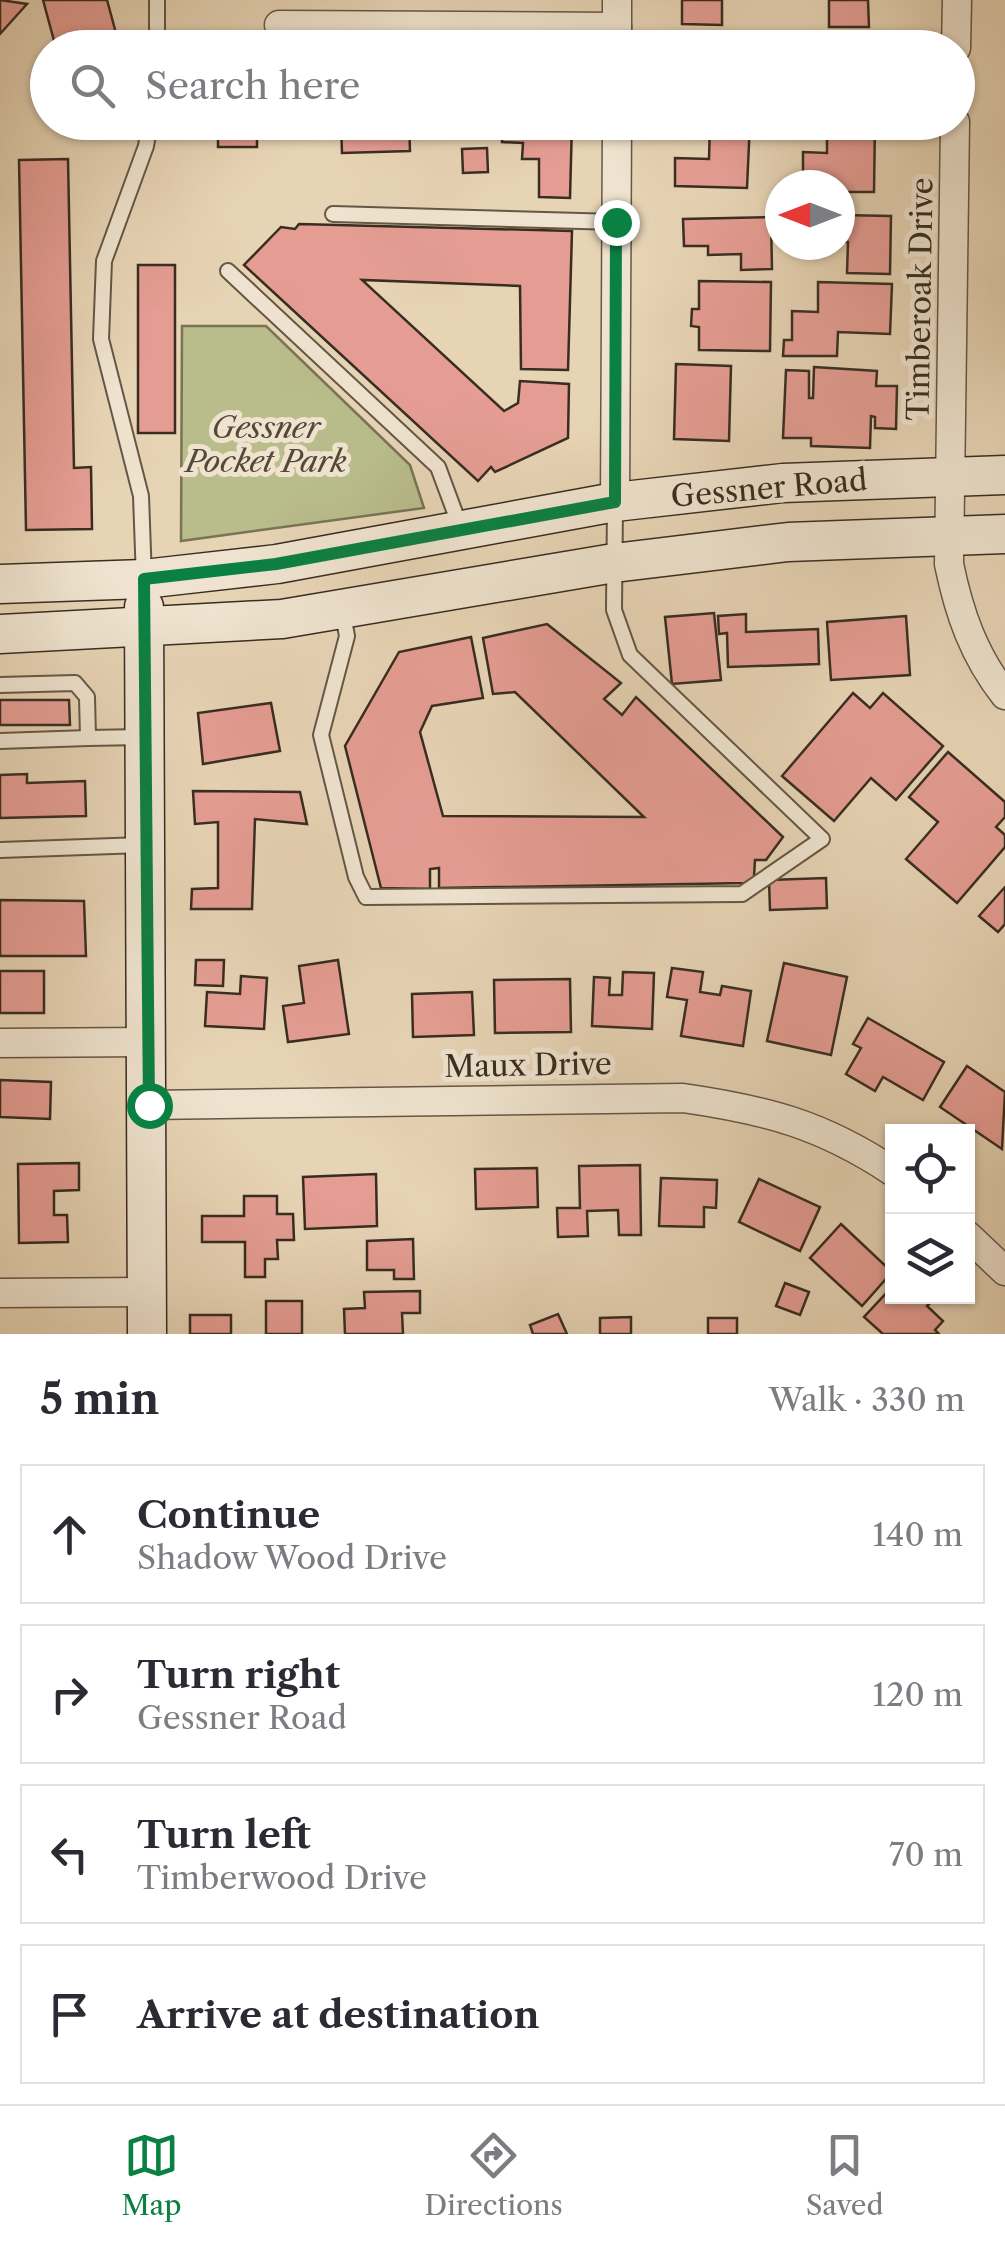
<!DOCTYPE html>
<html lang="en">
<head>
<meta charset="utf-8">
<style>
  body { margin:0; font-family:"Libre Caslon Text",serif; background:#f7f7f7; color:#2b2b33 }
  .controls { position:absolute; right:30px; bottom:30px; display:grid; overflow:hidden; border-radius:0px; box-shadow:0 2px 8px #0004 }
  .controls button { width:90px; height:90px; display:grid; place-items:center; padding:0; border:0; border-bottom:2px solid #e1e1e2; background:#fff; color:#2b2b33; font:50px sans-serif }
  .compass { position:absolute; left:765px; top:170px; width:90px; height:90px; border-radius:50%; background:#fff; box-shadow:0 2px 8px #0004; rotate:270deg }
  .stop { position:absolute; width:30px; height:30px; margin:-22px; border:8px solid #0b8043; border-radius:50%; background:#fff }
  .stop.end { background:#0b8043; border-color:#fff; box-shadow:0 2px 10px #0008 }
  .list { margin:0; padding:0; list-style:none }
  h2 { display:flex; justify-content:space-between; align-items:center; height:130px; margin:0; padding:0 40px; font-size:42px }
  h2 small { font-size:32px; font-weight:400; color:#7c7c81 }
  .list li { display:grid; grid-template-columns:65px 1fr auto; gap:30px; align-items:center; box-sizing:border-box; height:140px; margin:0 20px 20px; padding:0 20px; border:2px solid #e1e1e2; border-radius:0px }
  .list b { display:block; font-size:38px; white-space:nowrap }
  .list p { margin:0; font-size:32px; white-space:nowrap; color:#7c7c81 }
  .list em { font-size:32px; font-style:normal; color:#7c7c81 }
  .icon { flex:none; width:55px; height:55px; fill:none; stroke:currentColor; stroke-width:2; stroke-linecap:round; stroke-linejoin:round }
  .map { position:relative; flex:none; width:1005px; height:1334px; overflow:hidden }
  .search { position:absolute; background:#fff; box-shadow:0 2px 8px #0004; left:30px; right:30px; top:30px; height:110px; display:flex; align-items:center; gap:25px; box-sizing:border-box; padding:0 35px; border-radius:55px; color:#7c7c81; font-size:38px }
  .sheet { height:770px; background:#fff }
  nav { display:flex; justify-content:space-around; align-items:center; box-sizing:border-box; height:140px; border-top:2px solid #e1e1e2; background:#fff; font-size:28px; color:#7c7c81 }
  nav a { display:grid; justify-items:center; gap:5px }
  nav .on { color:#0b8043 }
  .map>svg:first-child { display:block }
  .green { fill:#b9bc8b; stroke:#787456; stroke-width:2.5 }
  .building { fill:#e59d93; stroke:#382d21; stroke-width:2.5 }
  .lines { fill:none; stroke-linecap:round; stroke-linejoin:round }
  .lane-casing { stroke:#645746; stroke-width:18 }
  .street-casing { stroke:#645746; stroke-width:31 }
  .secondary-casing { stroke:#382d21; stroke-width:41 }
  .lane { stroke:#efe3cf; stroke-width:14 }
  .street { stroke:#efe3cf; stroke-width:28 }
  .secondary { stroke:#efe3cf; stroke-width:38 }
  .route { stroke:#0b8043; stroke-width:12 }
  .labels { text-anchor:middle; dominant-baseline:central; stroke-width:10; stroke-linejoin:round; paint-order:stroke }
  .street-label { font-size:30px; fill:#382d21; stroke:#efe3cf }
  .park-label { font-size:30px; font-style:italic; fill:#524a36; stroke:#efe3cf }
</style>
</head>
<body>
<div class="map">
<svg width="1005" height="1334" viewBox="0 0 1005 1334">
  <rect width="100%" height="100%" fill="#e7d4b5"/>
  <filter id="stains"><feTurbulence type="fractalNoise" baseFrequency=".002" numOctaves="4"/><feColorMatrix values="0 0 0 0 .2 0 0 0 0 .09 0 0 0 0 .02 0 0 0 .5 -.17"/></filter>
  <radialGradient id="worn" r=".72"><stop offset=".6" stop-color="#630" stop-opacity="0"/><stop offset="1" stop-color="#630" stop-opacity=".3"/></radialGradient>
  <path class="green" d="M182 326H266L410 465 424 508 181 541Z"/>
  <g class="building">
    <path d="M0 0 27 4 0 34Z"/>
    <path d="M43 0H107L120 48H56Z"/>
    <path d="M682 0H722V25L682 24Z"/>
    <path d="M829 0H868L869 27H829Z"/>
    <path d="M739 33V48H683L682 34Z"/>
    <path d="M816 39 890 41V48H816Z"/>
    <path d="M211 122H257V147H218V123Z"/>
    <path d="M341 122H409L410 151 342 153Z"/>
    <path d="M503 122H572L570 198 539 197V159H522L523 143 502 142Z"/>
    <path d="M710 122H750L747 188 675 186V158L709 159Z"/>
    <path d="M827 122H875L874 192H840V185H826V176L803 175V152L827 153Z"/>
    <path d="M487 148 488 172 463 173 462 149Z"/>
    <path d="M68 159 74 468 91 467 92 529 26 530 19 160Z"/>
    <path d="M840 215 891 216 890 274 847 273 848 242H840Z"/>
    <path d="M771 217 772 269 741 270V254L708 255V246H684L683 219Z"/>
    <path d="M299 224 572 231 568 370 521 369 520 286 362 280 504 411 518 403 520 381 569 384 568 438 495 472 491 467 478 481 244 265 281 227 295 229Z"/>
    <rect x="138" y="265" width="37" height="168"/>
    <path d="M699 281 771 282 770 351 699 350V327L691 326 692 309H699Z"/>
    <path d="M818 282 892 284 890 334 838 332 837 356H783L784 340H792V311L818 312Z"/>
    <path d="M676 364 731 366 729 441 674 439Z"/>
    <path d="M814 367 877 371 876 386H897L896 429 875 428V417L871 416 870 448 811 446V438H783L786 370 809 371V398H813Z"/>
    <path d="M714 613 721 680 672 684 665 617Z"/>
    <path d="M746 614V632L818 629 819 664 728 667 727 633 719 634 718 616Z"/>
    <path d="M906 616 910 675 831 680 827 622Z"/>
    <path d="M547 624 621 683 604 699 622 715 636 697 783 837 766 860H755L754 877 747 883 439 888V868L430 869V889L381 888 345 746 399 652 471 637 483 698 432 706 420 732 443 816 644 817 515 692 493 694 483 638Z"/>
    <path d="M853 693 870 708 883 693 943 746 896 800 871 778 834 821 782 776Z"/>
    <path d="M0 700H69L70 725H0Z"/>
    <path d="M271 703 280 751 203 764 198 713Z"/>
    <path d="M948 752 1005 802V817L996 827 1005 835V847L957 903 906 859 938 822 909 797Z"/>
    <path d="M27 774V783L85 781 86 816 0 818V775Z"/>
    <path d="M193 791 300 792 307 824 255 819 252 909H191L192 889 218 888V822L195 824Z"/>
    <path d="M826 878 827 908 770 910 769 880Z"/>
    <path d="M1005 887V924L998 932 979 916Z"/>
    <path d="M0 900 84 901 86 956H0Z"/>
    <path d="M196 960H224L223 986 195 985Z"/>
    <path d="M338 960 349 1034 288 1042 283 1006 304 1003 299 966Z"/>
    <path d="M784 963 847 977 831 1055 767 1041Z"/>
    <path d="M672 968 703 972 700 992 720 995 722 986 751 991 743 1046 681 1036 687 1000 667 997Z"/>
    <rect x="0" y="971" width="44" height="42"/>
    <path d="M623 972 654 973 652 1029 592 1026 594 977 610 978 609 995H622Z"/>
    <path d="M241 976 267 978 264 1029 205 1026 207 992 240 994Z"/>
    <path d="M570 979 571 1032 495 1033 494 980Z"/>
    <path d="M472 992 474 1035 413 1037 412 994Z"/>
    <path d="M868 1018 944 1062 923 1100 883 1077 875 1091 846 1074 861 1048 853 1044Z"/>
    <path d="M967 1066 1005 1092 1002 1149 940 1107Z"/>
    <path d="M0 1080 51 1082 50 1119 0 1117Z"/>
    <path d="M79 1163V1190L54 1191V1215H67L68 1242 19 1243 18 1164Z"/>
    <path d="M640 1165 641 1235H619L618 1210 587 1211 588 1236 558 1237 557 1208H580L579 1166Z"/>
    <path d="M537 1168 538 1207 476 1209 475 1169Z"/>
    <path d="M376 1174 377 1226 305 1229 303 1177Z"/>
    <path d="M661 1178 717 1180 716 1208 704 1207V1227L659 1226Z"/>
    <path d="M759 1179 820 1207 800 1251 739 1222Z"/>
    <path d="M244 1196H277V1214H293L294 1240H277L278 1259H265V1277H245V1242H202V1216H244Z"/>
    <path d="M841 1224 892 1272 862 1306 810 1258Z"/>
    <path d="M413 1239 414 1279H394V1270H367V1241Z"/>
    <path d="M785 1283 809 1292 800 1315 776 1306Z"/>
    <path d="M892 1287V1296H928L932 1301 927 1306 943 1321 935 1330 939 1334H883L864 1317Z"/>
    <path d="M420 1291V1313H402L403 1334H345L344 1309 365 1308 364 1292Z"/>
    <rect x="266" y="1301" width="36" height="33"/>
    <path d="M558 1314 567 1334H533L530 1325Z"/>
    <rect x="190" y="1315" width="41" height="19"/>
    <path d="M631 1317V1334H600V1318Z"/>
    <rect x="708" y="1318" width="29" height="16"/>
  </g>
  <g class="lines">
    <g class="lane-casing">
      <g id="lane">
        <path d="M157 0V48"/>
        <path d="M333 214 617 222"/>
        <path d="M228 271 438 467 461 529"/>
        <path d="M144 579 141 496 101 339 104 261 146 146 150 122"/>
        <path d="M342 610 347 636 321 735 356 877 366 897 742 894 822 839 630 655 614 610 615 506"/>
        <path d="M0 685 75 683 87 697 88 738 142 737"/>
        <path d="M0 741 88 738"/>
        <path d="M0 850 142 845"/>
      </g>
    </g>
    <g class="street-casing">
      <g id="street">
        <path d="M279 25 617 27"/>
        <path d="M617 48V0"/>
        <path d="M956 48 957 0"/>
        <path d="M955 122 949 564C959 613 974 656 1005 695"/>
        <path d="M615 502 617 122"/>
        <path d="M0 1043 148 1042"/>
        <path d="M149 1105 683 1098C766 1110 821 1124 892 1171"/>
        <path d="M968 1236 1005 1271"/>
        <path d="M0 1293 147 1292"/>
      </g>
    </g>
    <g class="secondary-casing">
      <g id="secondary">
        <path d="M0 584 144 579 277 564 615 502 783 483 1005 475"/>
        <path d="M144 607 147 1334"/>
        <path d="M0 634 282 619 614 563 788 542 1005 534"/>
      </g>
    </g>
    <use href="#lane" class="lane"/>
    <use href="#street" class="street"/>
    <use href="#secondary" class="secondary"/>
  </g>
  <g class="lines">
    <path class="route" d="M149 1105 144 579 276 564 615 502 616 222"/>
  </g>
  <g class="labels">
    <g class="street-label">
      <text transform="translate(920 299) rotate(-89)">Timberoak Drive</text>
      <text transform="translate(769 488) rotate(-5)">Gessner Road</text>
      <text transform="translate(528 1065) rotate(-1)">Maux Drive</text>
    </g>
    <g class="park-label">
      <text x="266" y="427">Gessner<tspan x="266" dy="34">Pocket Park</tspan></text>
    </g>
  </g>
  <rect width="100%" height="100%" filter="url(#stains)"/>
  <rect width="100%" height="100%" fill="url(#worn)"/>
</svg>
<div class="controls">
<button><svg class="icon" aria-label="locate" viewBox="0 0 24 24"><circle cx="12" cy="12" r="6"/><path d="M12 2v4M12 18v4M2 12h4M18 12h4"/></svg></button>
<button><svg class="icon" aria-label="layers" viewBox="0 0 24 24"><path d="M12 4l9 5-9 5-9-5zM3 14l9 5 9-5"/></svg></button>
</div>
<svg class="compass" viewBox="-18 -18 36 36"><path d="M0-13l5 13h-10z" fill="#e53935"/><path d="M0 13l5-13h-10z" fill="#7c7c81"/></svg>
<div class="stop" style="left:149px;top:1105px"></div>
<div class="stop end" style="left:616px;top:222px"></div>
<div class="search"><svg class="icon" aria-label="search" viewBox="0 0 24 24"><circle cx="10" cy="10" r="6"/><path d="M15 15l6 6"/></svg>Search here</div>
</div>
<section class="sheet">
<h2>5 min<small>Walk · 330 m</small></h2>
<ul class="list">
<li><svg class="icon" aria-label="ahead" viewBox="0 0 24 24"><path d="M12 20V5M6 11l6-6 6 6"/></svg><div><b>Continue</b><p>Shadow Wood Drive</p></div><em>140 m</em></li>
<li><svg class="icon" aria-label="right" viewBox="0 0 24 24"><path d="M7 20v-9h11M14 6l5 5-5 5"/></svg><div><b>Turn right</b><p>Gessner Road</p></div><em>120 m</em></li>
<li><svg class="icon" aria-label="left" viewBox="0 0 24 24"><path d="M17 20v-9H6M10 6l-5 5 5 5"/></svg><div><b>Turn left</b><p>Timberwood Drive</p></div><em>70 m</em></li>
<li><svg class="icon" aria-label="arrive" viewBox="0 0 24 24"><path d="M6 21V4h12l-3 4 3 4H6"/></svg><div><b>Arrive at destination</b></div></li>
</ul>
</section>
<nav>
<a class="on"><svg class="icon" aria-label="map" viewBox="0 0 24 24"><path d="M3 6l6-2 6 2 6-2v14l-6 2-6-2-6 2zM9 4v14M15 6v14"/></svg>Map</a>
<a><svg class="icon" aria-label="directions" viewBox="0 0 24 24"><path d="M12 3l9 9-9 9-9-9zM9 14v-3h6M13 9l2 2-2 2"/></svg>Directions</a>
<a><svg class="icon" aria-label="saved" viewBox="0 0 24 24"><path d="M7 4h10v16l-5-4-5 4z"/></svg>Saved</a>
</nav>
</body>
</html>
